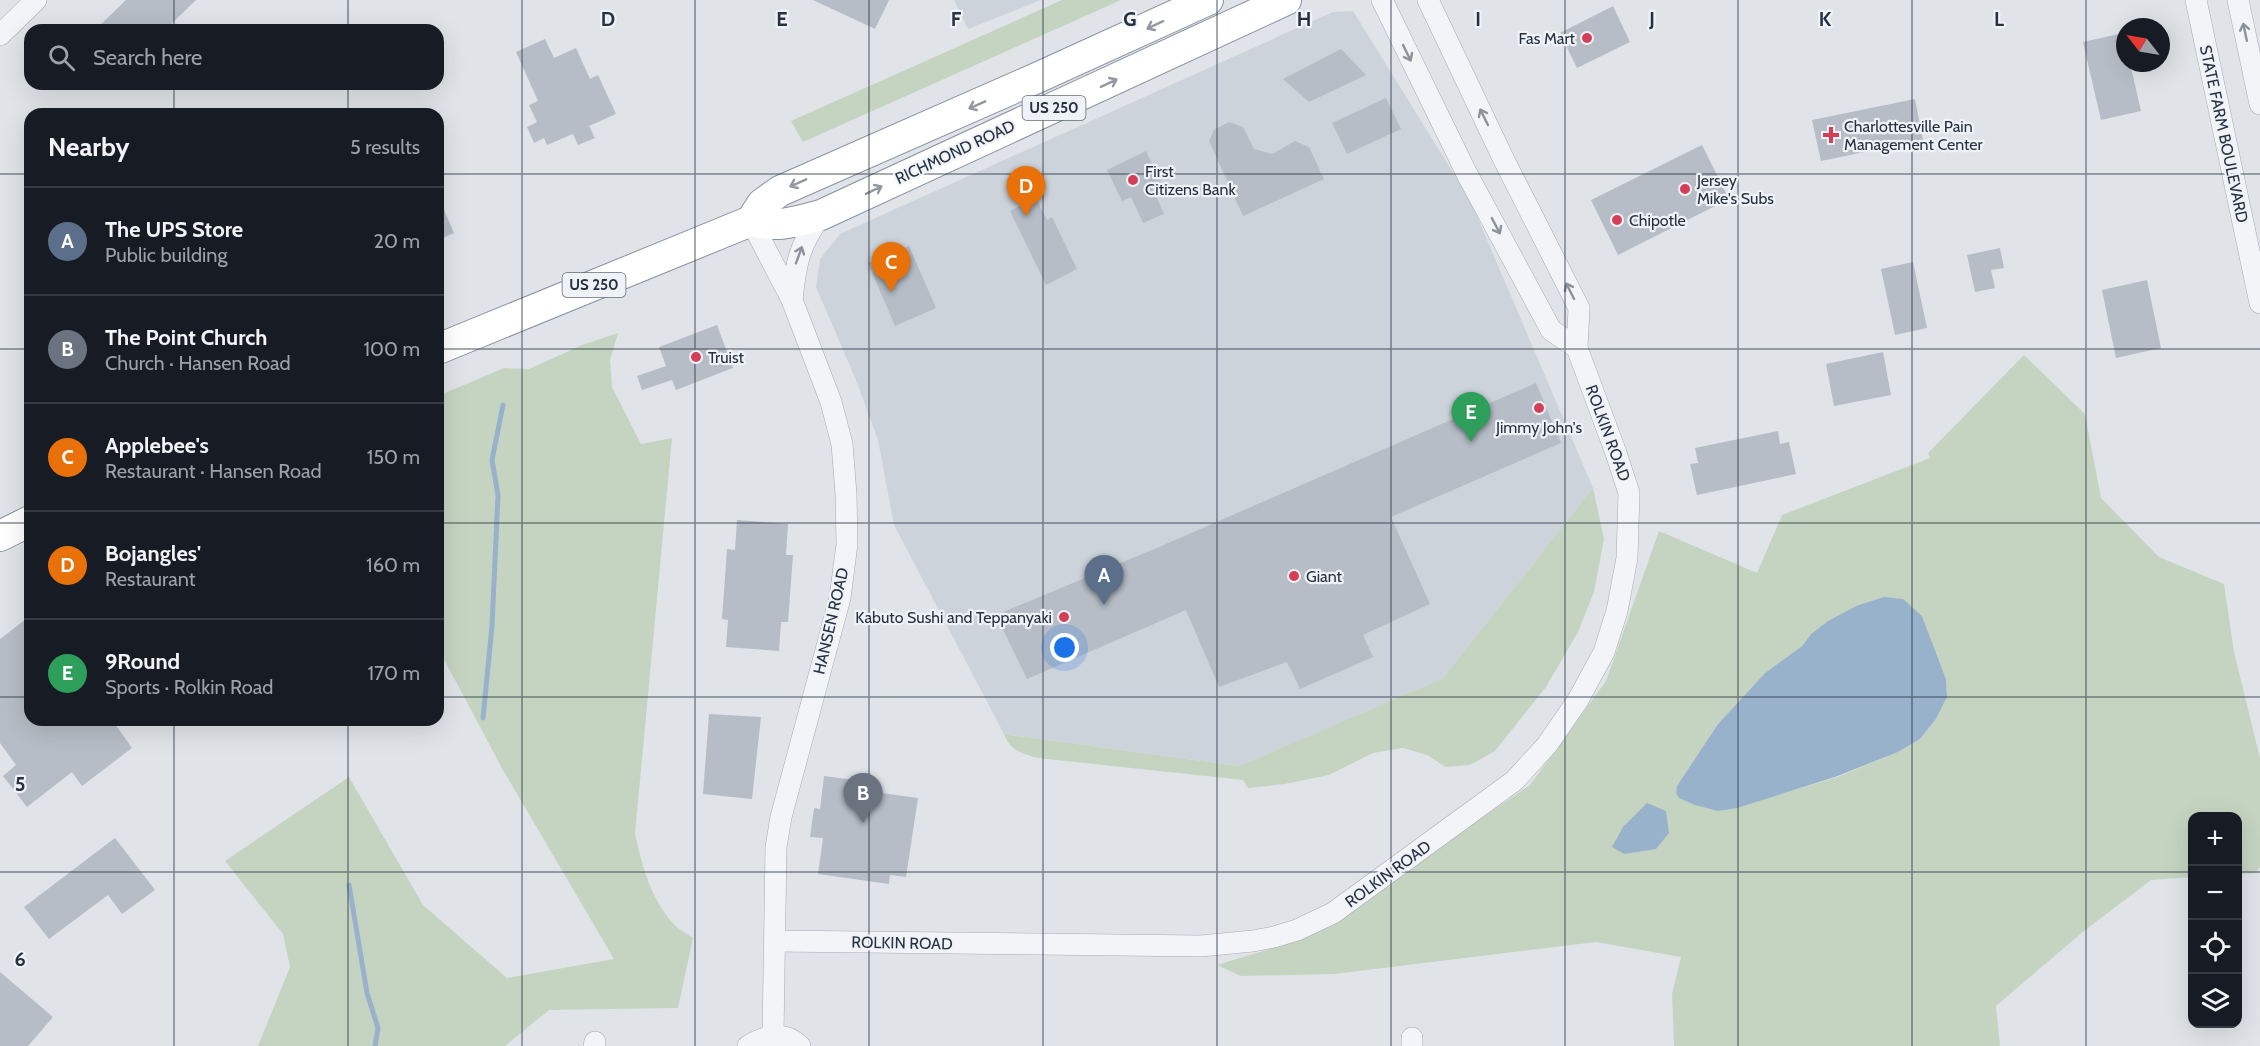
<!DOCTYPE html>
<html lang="en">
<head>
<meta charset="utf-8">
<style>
  body { margin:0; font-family:Cabin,sans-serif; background:#242831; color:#f1f3f6 }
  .controls { position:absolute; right:18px; bottom:18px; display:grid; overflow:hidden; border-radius:12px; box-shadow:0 6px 24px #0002 }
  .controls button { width:54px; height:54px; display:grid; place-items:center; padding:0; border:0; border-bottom:2px solid #363941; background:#171b24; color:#f1f3f6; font:30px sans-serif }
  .compass { position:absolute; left:2116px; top:18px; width:54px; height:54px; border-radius:50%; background:#171b24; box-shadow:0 6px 24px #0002; rotate:301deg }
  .you { position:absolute; left:1065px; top:648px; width:21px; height:21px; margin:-15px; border:4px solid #fff; border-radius:50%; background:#1a73e8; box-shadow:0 0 0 9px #1a73e833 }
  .badge { display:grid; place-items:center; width:39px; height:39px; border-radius:50%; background:#db2777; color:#fff; font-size:20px; font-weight:700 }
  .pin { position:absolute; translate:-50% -50px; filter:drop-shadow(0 2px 3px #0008) }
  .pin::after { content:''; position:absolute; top:32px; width:21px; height:18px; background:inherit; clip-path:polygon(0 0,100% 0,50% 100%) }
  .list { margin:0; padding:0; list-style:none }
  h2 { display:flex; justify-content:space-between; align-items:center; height:78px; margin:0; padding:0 24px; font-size:26px }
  h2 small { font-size:20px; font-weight:400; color:#9ea1a6 }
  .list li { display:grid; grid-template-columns:39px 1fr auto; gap:18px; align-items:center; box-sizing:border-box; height:108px; padding:0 24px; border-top:2px solid #363941 }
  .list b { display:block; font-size:22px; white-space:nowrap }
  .list p { margin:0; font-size:20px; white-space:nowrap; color:#9ea1a6 }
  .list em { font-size:20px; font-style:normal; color:#9ea1a6 }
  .icon { flex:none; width:33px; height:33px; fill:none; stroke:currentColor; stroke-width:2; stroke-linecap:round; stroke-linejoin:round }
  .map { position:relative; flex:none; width:2260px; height:1046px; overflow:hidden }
  .search { position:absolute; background:#171b24; box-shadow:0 6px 24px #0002; left:24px; top:24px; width:420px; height:66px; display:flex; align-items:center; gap:15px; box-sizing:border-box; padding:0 21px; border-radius:18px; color:#9ea1a6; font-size:22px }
  .panel { position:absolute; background:#171b24; box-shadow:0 6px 24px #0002; left:24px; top:108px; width:420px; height:618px; border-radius:18px }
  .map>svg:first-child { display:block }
  .built { fill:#cdd3db }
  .green { fill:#c5d4c0; fill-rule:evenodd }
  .water { fill:#99b2cb }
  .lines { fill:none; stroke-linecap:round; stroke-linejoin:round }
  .stream { stroke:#99b2cb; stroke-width:5 }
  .building { fill:#b6bdc6 }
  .minor-casing { stroke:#a5abb3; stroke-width:22 }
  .highway-casing { stroke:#8691a1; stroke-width:32 }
  .minor { stroke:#f2f4f7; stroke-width:21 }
  .highway { stroke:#fff; stroke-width:30 }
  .oneway { stroke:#9398a0 }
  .oneway2 { stroke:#8c929c }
  .grid { fill:none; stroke:#273141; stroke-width:1.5; stroke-opacity:0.55 }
  .poi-dot { fill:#d43f57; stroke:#eff2f7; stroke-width:2 }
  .labels { text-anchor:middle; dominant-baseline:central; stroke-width:4.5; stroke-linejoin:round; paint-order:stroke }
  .shield { fill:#eff2f7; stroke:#636b78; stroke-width:1.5 }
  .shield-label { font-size:15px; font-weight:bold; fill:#273141 }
  .poi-label { font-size:16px; fill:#273141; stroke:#eff2f7; text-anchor:start }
  .street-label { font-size:16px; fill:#273141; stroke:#eff2f7 }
  .grid-label { font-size:20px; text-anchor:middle; font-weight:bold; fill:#273141; stroke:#eff2f7; stroke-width:4.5; stroke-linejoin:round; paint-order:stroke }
</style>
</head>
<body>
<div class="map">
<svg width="2260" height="1046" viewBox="0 0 2260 1046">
  <rect width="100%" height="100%" fill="#e0e4e9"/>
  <g class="built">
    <path d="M954 0H1041L968 29Z"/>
    <path d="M1353 11 1470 200 1593 488 1443 678 1239 766 1004 734 894 525 878 440 856 380 816 287 820 259 840 234 1333 12Z"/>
  </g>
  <g class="green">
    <path d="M1062 0H1121L803 142 791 121Z"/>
    <path d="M618 333 610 360 612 387 641 444 672 438 635 834C642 865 650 896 671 921 676 928 686 933 693 938L678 1008 549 1010 505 1046H258L290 967 283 934 225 861 349 777 423 905 507 978 614 959 503 770 438 648V396L504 368 529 369 582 345Z"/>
    <path d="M2024 355 2085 414 2101 498 2159 557 2224 584 2234 652 2260 758V867L2256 873 2238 874V816H2192V877L2151 880 2084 931 1996 1006 2000 1046H1674L1672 994 1681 957 1596 942 1334 974 1241 976 1217 965 1305 938 1530 785 1606 681 1659 531 1757 573 1782 515 1930 458 1928 453ZM1856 606 1922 616 1946 679 1947 697 1936 719 1920 739 1898 752 1835 778 1737 807 1718 811 1676 793 1677 787 1718 724 1765 673 1802 646 1811 634 1828 621Z"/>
    <path d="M1593 488 1604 539 1594 592 1578 632 1546 687 1495 751 1470 765 1446 767 1427 755 1403 748 1373 753 1329 775 1285 784 1248 788 1243 780 1038 758C1021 753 1010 751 1004 734L1239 766 1443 678Z"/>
  </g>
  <g class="water">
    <path d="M1884 597 1903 599 1922 616 1946 679 1947 697 1936 719 1920 739 1898 752 1835 777 1737 808 1718 811 1695 805 1679 798 1676 793 1677 786 1718 724 1765 673 1802 646 1811 634 1828 621 1856 606Z"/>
    <path d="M1647 803 1666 811 1669 833 1656 849 1624 854 1612 847 1623 827Z"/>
  </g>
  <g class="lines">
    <g class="stream">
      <path d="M483 718 492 626 498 495 492 460 503 405"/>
      <path d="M349 885 367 993 378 1028 375 1046"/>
    </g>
  </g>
  <g class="building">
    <path d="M126 0H196L165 30H95Z"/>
    <path d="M813 0H889L875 29Z"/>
    <path d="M1613 6 1630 42 1577 68 1560 33Z"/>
    <path d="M2123 33 2125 43V63H2130L2141 111 2101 120 2083 42Z"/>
    <path d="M545 39 554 58 576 48 590 79 598 75 616 114 589 126 595 138 578 145 573 134 547 145 544 138 534 143 527 127 537 122 529 105 538 101 516 52Z"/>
    <path d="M1341 49 1366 75 1309 102 1283 79Z"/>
    <path d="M1386 98 1401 129 1347 154 1332 123Z"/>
    <path d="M1915 99 1923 140 1821 161 1812 120Z"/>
    <path d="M1229 122 1243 127 1254 149 1272 154 1295 141 1309 147 1324 179 1243 216 1209 141 1214 130Z"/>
    <path d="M1702 145 1729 199 1618 255 1591 200Z"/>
    <path d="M1146 151 1161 182 1152 187 1164 214 1143 223 1131 197 1122 201 1107 170Z"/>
    <path d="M438 196 454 233 438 240Z"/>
    <path d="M1036 198 1047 220 1052 217 1077 269 1046 285 1010 211Z"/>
    <path d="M909 246 936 308 895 326 868 263Z"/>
    <path d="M2000 248 2004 268 1991 270 1995 288 1975 292 1967 255Z"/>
    <path d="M1913 262 1927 328 1895 335 1881 269Z"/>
    <path d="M2147 280 2161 348 2116 358 2102 290Z"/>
    <path d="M717 325 733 368 676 390 672 380 642 390 637 376 666 366 659 347Z"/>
    <path d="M1883 352 1891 395 1834 406 1826 364Z"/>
    <path d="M1536 383 1561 443 1391 517 1430 604 1363 635 1373 657 1300 689 1287 662 1219 687 1186 610 1027 679 996 615 1159 547Z"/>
    <path d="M1778 431 1780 444 1789 442 1796 474 1697 495 1690 464 1698 463 1695 448Z"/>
    <path d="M737 520 788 524 786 555H793L788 622H781L779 651 726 647 728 620 722 619 727 549 735 550Z"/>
    <path d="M30 616V720H112L132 748 82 786 72 772 27 807 3 776 16 765 0 743V639Z"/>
    <path d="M709 714 761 717 752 799 703 794Z"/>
    <path d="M824 776 862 781 860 790 918 798 906 877 890 875 889 884 818 874 823 838 810 837 814 808 820 809Z"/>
    <path d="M115 838 155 890 122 914 108 895 49 939 24 907Z"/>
    <path d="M0 972 53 1017 28 1046H0Z"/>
  </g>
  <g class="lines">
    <g class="minor-casing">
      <g id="minor">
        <path d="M1382 0 1467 174 1551 330 1577 348"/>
        <path d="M2196 0 2260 303"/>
        <path d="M2238 0 2260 104"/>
        <path d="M0 35 36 0"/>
        <path d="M751 221 792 300 831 402 842 444 846 494 847 544 840 598 781 817 776 847 773 1035"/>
        <path d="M792 300C796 262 799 246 821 215"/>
        <path d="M776 941 1201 946 1253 941 1274 937 1297 930 1333 913 1514 781 1547 745 1578 700 1604 652 1617 611 1627 558 1629 493 1616 453 1577 348 1579 308 1503 158 1428 0"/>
        <path d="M594 1046 595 1042"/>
        <path d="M748 1046C765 1036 784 1030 800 1046"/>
        <path d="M1412 1046V1038"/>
      </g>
    </g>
    <g class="highway-casing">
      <g id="highway">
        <path d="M751 221C777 228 795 222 821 215L1286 0"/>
        <path d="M438 349 751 221 762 204 780 191 1039 77 1208 0"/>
        <path d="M0 536 30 521"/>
      </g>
    </g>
    <use href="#minor" class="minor"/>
    <use href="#highway" class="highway"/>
  </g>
  <defs><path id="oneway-shaft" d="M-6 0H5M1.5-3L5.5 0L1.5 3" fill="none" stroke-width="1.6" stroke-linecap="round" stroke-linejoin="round" transform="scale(1.5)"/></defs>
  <g class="oneway">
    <use href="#oneway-shaft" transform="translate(1155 25) rotate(155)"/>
    <use href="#oneway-shaft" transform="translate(1109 83) rotate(-25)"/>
    <use href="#oneway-shaft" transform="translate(977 105) rotate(156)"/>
    <use href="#oneway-shaft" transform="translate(798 183) rotate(156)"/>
    <use href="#oneway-shaft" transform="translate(874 190) rotate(-26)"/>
  </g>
  <g class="oneway2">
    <use href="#oneway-shaft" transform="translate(2245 32) rotate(-102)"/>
    <use href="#oneway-shaft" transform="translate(1407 53) rotate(64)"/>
    <use href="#oneway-shaft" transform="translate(1484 117) rotate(-116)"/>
    <use href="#oneway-shaft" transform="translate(1496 226) rotate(62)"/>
    <use href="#oneway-shaft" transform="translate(799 255) rotate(-70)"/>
    <use href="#oneway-shaft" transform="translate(1570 291) rotate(-117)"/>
  </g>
  <path class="grid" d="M174 0V30M348 0V30M522 0V1046M695 0V1046M869 0V1046M1043 0V1046M1217 0V1046M1391 0V1046M1565 0V1046M1738 0V1046M1912 0V1046M2086 0V1046M174 84V114M348 84V114M0 174H30M438 174H2260M0 349H30M438 349H2260M0 523H30M438 523H2260M0 697H30M438 697H2260M174 720V1046M348 720V1046M0 872H2192M2238 872H2260"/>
  <g class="poi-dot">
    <circle cx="1587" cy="38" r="6"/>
    <path d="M1828 126h6v6h6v6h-6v6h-6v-6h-6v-6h6z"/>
    <circle cx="1133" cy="180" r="6"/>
    <circle cx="1685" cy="189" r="6"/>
    <circle cx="1617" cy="220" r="6"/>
    <circle cx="696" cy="357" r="6"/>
    <circle cx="1539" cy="408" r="6"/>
    <circle cx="1294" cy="576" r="6"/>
    <circle cx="1064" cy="617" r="6"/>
  </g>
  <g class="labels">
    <g class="shield">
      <rect x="1022.5" y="96" width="63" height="24" rx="4.5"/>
      <rect x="562.5" y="273" width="63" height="24" rx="4.5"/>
    </g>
    <g class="shield-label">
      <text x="1054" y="108">US 250</text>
      <text x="594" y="285">US 250</text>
    </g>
    <g class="poi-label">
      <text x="1575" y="38" text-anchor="end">Fas Mart</text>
      <text x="1844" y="126">Charlottesville Pain<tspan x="1844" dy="18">Management Center</tspan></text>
      <text x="1145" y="171">First<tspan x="1145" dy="18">Citizens Bank</tspan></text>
      <text x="1697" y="180">Jersey<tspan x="1697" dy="18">Mike's Subs</tspan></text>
      <text x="1629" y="220">Chipotle</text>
      <text x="708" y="357">Truist</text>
      <text x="1539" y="427" text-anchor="middle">Jimmy John's</text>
      <text x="1306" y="576">Giant</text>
      <text x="1052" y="617" text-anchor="end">Kabuto Sushi and Teppanyaki</text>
    </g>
    <g class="street-label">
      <text transform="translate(2224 134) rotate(78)">STATE FARM BOULEVARD</text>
      <text transform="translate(955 152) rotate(-25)">RICHMOND ROAD</text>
      <text transform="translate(1608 433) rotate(70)">ROLKIN ROAD</text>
      <text transform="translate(831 621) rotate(-77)">HANSEN ROAD</text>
      <text transform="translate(1388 874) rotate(-36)">ROLKIN ROAD</text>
      <text transform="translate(902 943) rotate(1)">ROLKIN ROAD</text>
    </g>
  </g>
  <g class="grid-label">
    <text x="608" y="26">D</text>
    <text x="782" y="26">E</text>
    <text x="956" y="26">F</text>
    <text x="1130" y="26">G</text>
    <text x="1304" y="26">H</text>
    <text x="1478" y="26">I</text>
    <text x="1652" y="26">J</text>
    <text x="1825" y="26">K</text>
    <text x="1999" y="26">L</text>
    <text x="20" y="791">5</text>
    <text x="20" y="966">6</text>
  </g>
</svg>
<div class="controls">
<button>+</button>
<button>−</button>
<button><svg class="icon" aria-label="locate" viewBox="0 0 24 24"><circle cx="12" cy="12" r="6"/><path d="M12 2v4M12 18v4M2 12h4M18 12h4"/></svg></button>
<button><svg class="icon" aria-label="layers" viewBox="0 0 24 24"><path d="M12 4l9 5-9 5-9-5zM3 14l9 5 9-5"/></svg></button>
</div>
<svg class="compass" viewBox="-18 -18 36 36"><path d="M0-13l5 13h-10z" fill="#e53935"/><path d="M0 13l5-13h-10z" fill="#9ea1a6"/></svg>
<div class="you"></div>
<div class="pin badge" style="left:1104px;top:605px;background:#5c6f8a">A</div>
<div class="pin badge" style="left:863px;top:823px;background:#6b7280">B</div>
<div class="pin badge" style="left:891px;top:292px;background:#e8710a">C</div>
<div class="pin badge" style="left:1026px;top:216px;background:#e8710a">D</div>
<div class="pin badge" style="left:1471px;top:442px;background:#2e9e5b">E</div>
<div class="search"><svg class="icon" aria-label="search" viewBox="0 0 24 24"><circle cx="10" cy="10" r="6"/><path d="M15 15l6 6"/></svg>Search here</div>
<section class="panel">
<h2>Nearby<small>5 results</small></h2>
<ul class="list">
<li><span class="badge" style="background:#5c6f8a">A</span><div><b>The UPS Store</b><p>Public building</p></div><em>20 m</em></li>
<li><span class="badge" style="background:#6b7280">B</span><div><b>The Point Church</b><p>Church · Hansen Road</p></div><em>100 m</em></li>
<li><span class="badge" style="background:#e8710a">C</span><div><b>Applebee's</b><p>Restaurant · Hansen Road</p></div><em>150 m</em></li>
<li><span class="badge" style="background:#e8710a">D</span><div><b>Bojangles'</b><p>Restaurant</p></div><em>160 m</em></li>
<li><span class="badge" style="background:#2e9e5b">E</span><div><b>9Round</b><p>Sports · Rolkin Road</p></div><em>170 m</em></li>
</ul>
</section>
</div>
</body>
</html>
